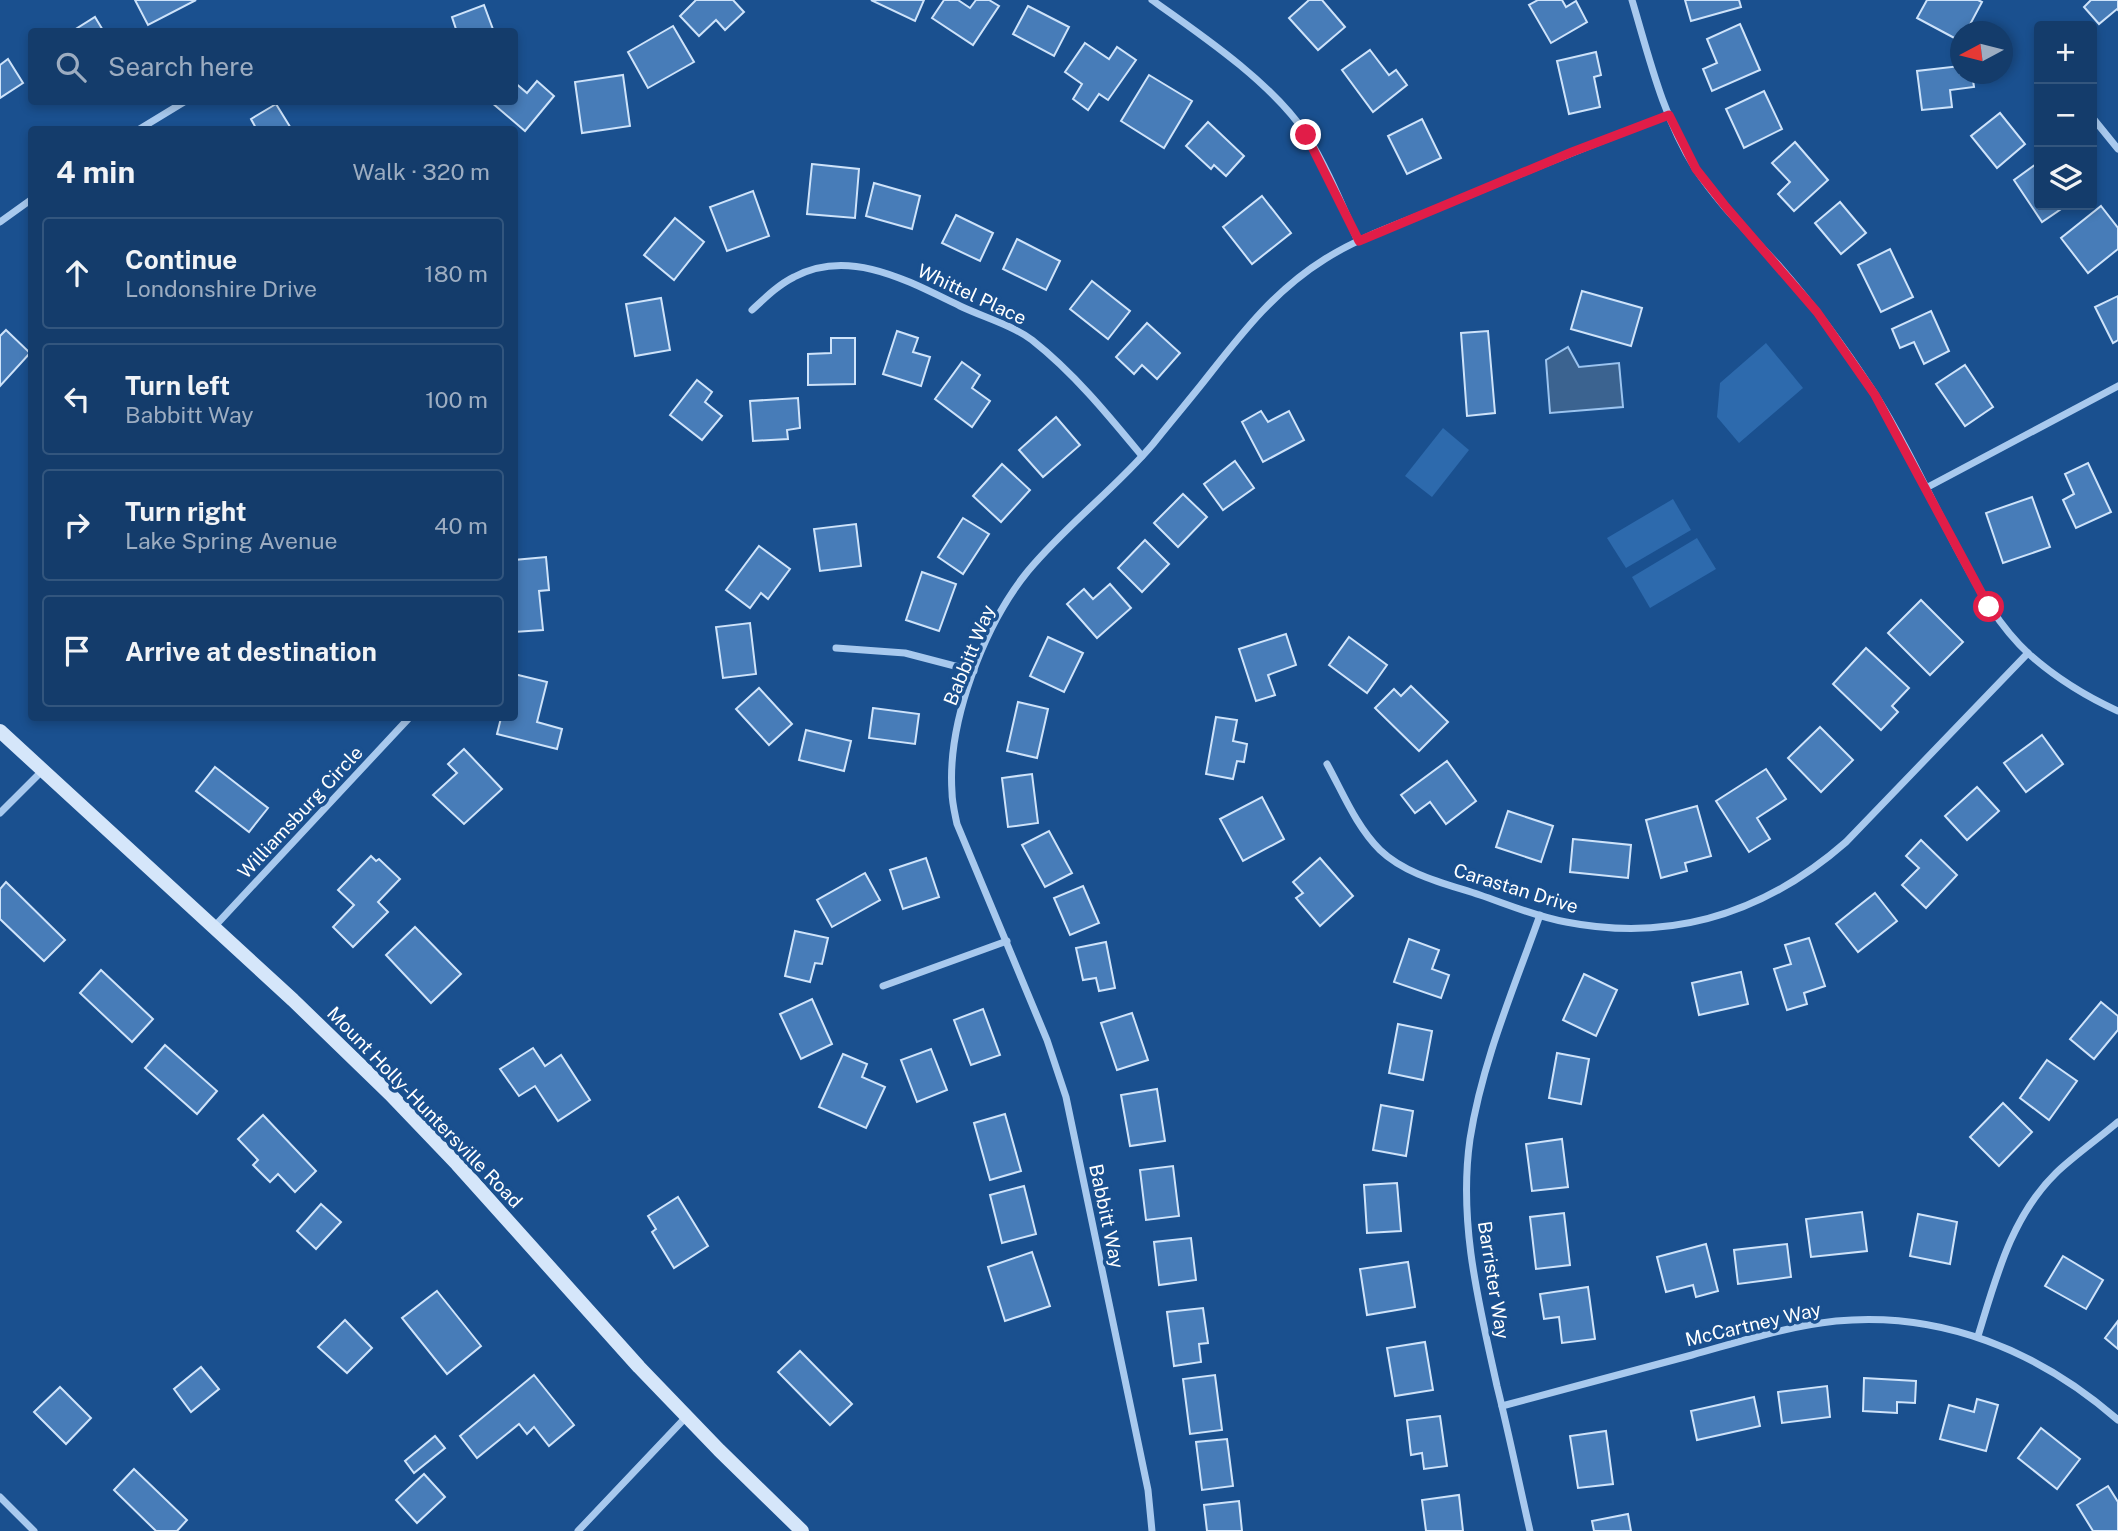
<!DOCTYPE html>
<html lang="en">
<head>
<meta charset="utf-8">
<style>
  body { margin:0; font-family:"Public Sans",sans-serif; background:#214773; color:#f1f3f6 }
  .controls { position:absolute; right:21px; top:21px; display:grid; overflow:hidden; border-radius:7px; box-shadow:0 4px 10px #0003 }
  .controls button { width:63px; height:63px; display:grid; place-items:center; padding:0; border:0; border-bottom:2px solid #33567e; background:#143c6b; color:#f1f3f6; font:35px sans-serif }
  .compass { position:absolute; left:1950px; top:21px; width:63px; height:63px; border-radius:50%; background:#143c6b; box-shadow:0 4px 10px #0003; rotate:263deg }
  .stop { position:absolute; width:21px; height:21px; margin:-16px; border:5px solid #e11d48; border-radius:50%; background:#fff }
  .stop.end { background:#e11d48; border-color:#fff; box-shadow:0 2px 7px #0008 }
  .list { margin:0; padding:0; list-style:none }
  h2 { display:flex; justify-content:space-between; align-items:center; height:91px; margin:0; padding:0 28px; font-size:30px }
  h2 small { font-size:23px; font-weight:400; color:#9dadc1 }
  .list li { display:grid; grid-template-columns:46px 1fr auto; gap:21px; align-items:center; box-sizing:border-box; height:112px; margin:0 14px 14px; padding:0 14px; border:2px solid #33567e; border-radius:7px }
  .list b { display:block; font-size:26px; white-space:nowrap }
  .list p { margin:0; font-size:23px; white-space:nowrap; color:#9dadc1 }
  .list em { font-size:23px; font-style:normal; color:#9dadc1 }
  .icon { flex:none; width:38px; height:38px; fill:none; stroke:currentColor; stroke-width:2; stroke-linecap:round; stroke-linejoin:round }
  .map { position:relative; flex:none; width:2118px; height:1531px; overflow:hidden }
  .search { position:absolute; background:#143c6b; box-shadow:0 4px 10px #0003; left:28px; top:28px; width:490px; height:77px; display:flex; align-items:center; gap:18px; box-sizing:border-box; padding:0 24px; border-radius:7px; color:#9dadc1; font-size:26px }
  .panel { position:absolute; background:#143c6b; box-shadow:0 4px 10px #0003; left:28px; top:126px; width:490px; height:595px; border-radius:7px }
  .map>svg:first-child { display:block }
  .green { fill:#2d6aad }
  .water { fill:#3b6390; stroke:#9bc4f0; stroke-width:2 }
  .building { fill:#477cb8; stroke:#cee3fa; stroke-width:2 }
  .lines { fill:none; stroke-linecap:round; stroke-linejoin:round }
  .minor { stroke:#a8c9ee; stroke-width:7 }
  .secondary { stroke:#d5e6fa; stroke-width:14 }
  .route { stroke:#e11d48; stroke-width:9 }
  .labels { text-anchor:middle; dominant-baseline:central; stroke-width:7; stroke-linejoin:round; paint-order:stroke }
  .street-label { font-size:19px; fill:#fff; stroke:#1a508f }
</style>
</head>
<body>
<div class="map">
<svg width="2118" height="1531" viewBox="0 0 2118 1531">
  <rect width="100%" height="100%" fill="#1a508f"/>
  <g class="green">
    <path d="M1766 343 1803 388 1739 443 1717 417 1720 383Z"/>
    <path d="M1443 428 1469 450 1432 497 1405 476Z"/>
    <path d="M1673 499 1691 530 1626 568 1607 538Z"/>
    <path d="M1697 538 1716 569 1650 608 1632 577Z"/>
  </g>
  <path class="water" d="M1568 347 1579 367 1619 363 1623 407 1550 413 1546 360Z"/>
  <g class="building">
    <path d="M135 0H196L148 25Z"/>
    <path d="M696 0H733L744 12 725 30 716 20 699 36 680 16Z"/>
    <path d="M871 0H924L915 21Z"/>
    <path d="M944 0H958L970 8 976 0H989L999 6 973 45 932 18Z"/>
    <path d="M1309 0H1322L1345 27 1318 50 1289 18Z"/>
    <path d="M1538 0H1562L1566 7 1576 1 1587 22 1551 43 1529 5Z"/>
    <path d="M1685 0H1739L1741 7 1691 21Z"/>
    <path d="M1927 0H1978L1982 2 1966 32H1960V41L1917 18Z"/>
    <path d="M2091 0H2118V10L2117 9 2099 24 2084 7Z"/>
    <path d="M484 5 494 32H457L452 17Z"/>
    <path d="M1028 6 1069 27 1054 56 1013 34Z"/>
    <path d="M95 17 104 32H71Z"/>
    <path d="M1740 24 1760 70 1712 91 1703 69 1717 63 1707 39Z"/>
    <path d="M673 26 694 62 648 88 628 52Z"/>
    <path d="M1085 43 1109 59 1117 47 1136 60 1108 100 1099 94 1088 110 1073 99 1082 84 1065 72Z"/>
    <path d="M1370 50 1389 75 1396 70 1407 85 1373 112 1342 70Z"/>
    <path d="M1596 52 1601 75 1594 77 1600 107 1569 114 1557 61Z"/>
    <path d="M8 59 23 83 0 98V65Z"/>
    <path d="M1960 66V74H1972L1974 87 1950 90 1952 107 1922 110 1917 71Z"/>
    <path d="M623 75 630 126 582 133 575 82Z"/>
    <path d="M1149 75 1192 101 1164 148 1121 121Z"/>
    <path d="M537 81 554 96 525 131 491 102H514V82L527 93Z"/>
    <path d="M1764 91 1782 129 1744 148 1726 109Z"/>
    <path d="M276 104 292 130H257L251 119Z"/>
    <path d="M2000 113 2025 144 1997 168 1971 136Z"/>
    <path d="M1422 119 1441 158 1407 174 1388 136Z"/>
    <path d="M1208 122 1244 156 1226 176 1214 165 1211 169 1186 146Z"/>
    <path d="M1795 142 1828 180 1794 211 1778 194 1790 182 1772 163Z"/>
    <path d="M2039 162V205H2067L2042 222 2014 180Z"/>
    <path d="M812 164 859 169 855 218 807 214Z"/>
    <path d="M874 183 920 196 912 229 866 216Z"/>
    <path d="M753 191 769 236 727 251 710 207Z"/>
    <path d="M1262 196 1291 233 1252 264 1223 227Z"/>
    <path d="M1840 202 1866 233 1841 254 1815 223Z"/>
    <path d="M2101 206 2118 228V249L2088 273 2061 238Z"/>
    <path d="M956 215 993 233 980 261 942 243Z"/>
    <path d="M675 218 704 242 674 280 644 255Z"/>
    <path d="M1017 239 1060 261 1046 290 1003 269Z"/>
    <path d="M1890 249 1913 297 1881 312 1858 265Z"/>
    <path d="M1092 281 1130 311 1108 339 1070 309Z"/>
    <path d="M1582 291 1642 308 1631 346 1571 329Z"/>
    <path d="M2118 296V340L2113 343 2095 307Z"/>
    <path d="M661 298 670 350 635 356 626 304Z"/>
    <path d="M1931 311 1949 351 1924 364 1914 342 1900 348 1892 329Z"/>
    <path d="M1147 323 1180 353 1157 379 1142 365 1134 374 1116 357Z"/>
    <path d="M6 330 30 353 0 386V336Z"/>
    <path d="M897 331 918 338 913 352 930 357 921 386 883 374Z"/>
    <path d="M1488 331 1495 413 1467 416 1461 333Z"/>
    <path d="M831 338H855V384L808 385V354L831 353Z"/>
    <path d="M962 362 980 375 972 388 990 401 972 427 935 399Z"/>
    <path d="M1965 365 1993 407 1965 426 1936 384Z"/>
    <path d="M697 380 712 392 705 402 722 416 702 440 670 415Z"/>
    <path d="M798 398 800 428 787 430 788 439 753 441 750 401Z"/>
    <path d="M1261 411 1268 422 1289 411 1304 440 1263 462 1242 422Z"/>
    <path d="M1056 417 1080 445 1043 477 1019 450Z"/>
    <path d="M1235 461 1254 488 1223 510 1204 484Z"/>
    <path d="M2088 463 2111 512 2076 528 2063 500 2074 494 2065 474Z"/>
    <path d="M1002 464 1030 490 1001 522 973 496Z"/>
    <path d="M1183 494 1207 517 1178 547 1154 523Z"/>
    <path d="M2032 497 2050 547 2003 563 1986 513Z"/>
    <path d="M963 518 989 534 963 574 938 557Z"/>
    <path d="M856 524 861 566 820 571 814 529Z"/>
    <path d="M1145 540 1169 564 1142 592 1118 568Z"/>
    <path d="M759 546 790 569 768 599 761 593 750 608 726 590Z"/>
    <path d="M546 557 549 590 539 591 543 630 514 632V560Z"/>
    <path d="M922 572 956 584 939 631 906 620Z"/>
    <path d="M1110 584 1131 608 1097 638 1067 604 1084 589 1093 599Z"/>
    <path d="M1921 600 1963 642 1930 675 1888 633Z"/>
    <path d="M750 623 756 674 723 678 716 627Z"/>
    <path d="M1286 634 1296 665 1268 675 1275 695 1256 701 1239 649Z"/>
    <path d="M1048 637 1083 653 1064 692 1030 676Z"/>
    <path d="M1349 637 1387 665 1367 693 1329 665Z"/>
    <path d="M1866 648 1909 688 1892 706 1898 712 1881 730 1833 684Z"/>
    <path d="M514 674 547 682 537 722 562 729 557 749 497 734 501 718H514Z"/>
    <path d="M1411 686 1448 722 1419 751 1375 708 1394 689 1401 696Z"/>
    <path d="M759 688 792 724 769 745 736 709Z"/>
    <path d="M1018 702 1048 709 1037 758 1007 751Z"/>
    <path d="M873 708 919 714 915 744 869 738Z"/>
    <path d="M1216 717 1237 720 1233 741 1247 744 1244 762 1237 761 1233 779 1206 774Z"/>
    <path d="M1820 727 1853 760 1821 792 1788 758Z"/>
    <path d="M806 730 851 741 844 771 799 760Z"/>
    <path d="M2042 735 2063 764 2026 792 2004 763Z"/>
    <path d="M464 749 502 789 464 824 433 795 457 773 448 764Z"/>
    <path d="M1447 761 1476 801 1446 824 1430 802 1415 813 1401 795Z"/>
    <path d="M215 767 268 808 249 832 196 791Z"/>
    <path d="M1766 769 1786 799 1757 818 1770 839 1749 852 1716 801Z"/>
    <path d="M1032 774 1038 823 1008 827 1002 778Z"/>
    <path d="M1977 787 1999 811 1967 840 1945 816Z"/>
    <path d="M1262 797 1284 839 1243 861 1220 819Z"/>
    <path d="M1697 806 1711 856 1685 863 1687 871 1661 878 1646 820Z"/>
    <path d="M1508 811 1553 826 1541 862 1496 847Z"/>
    <path d="M1049 831 1072 873 1045 887 1022 845Z"/>
    <path d="M1573 839 1631 845 1628 878 1570 872Z"/>
    <path d="M1921 840 1957 875 1926 908 1902 885 1919 868 1906 856Z"/>
    <path d="M371 856 376 861 379 859 400 879 378 902 388 912 353 947 333 927 354 905 338 890Z"/>
    <path d="M926 858 939 897 903 909 890 870Z"/>
    <path d="M1320 858 1353 896 1320 926 1296 898 1303 893 1293 882Z"/>
    <path d="M865 873 880 900 832 927 817 900Z"/>
    <path d="M6 882 65 940 44 961 0 919V889Z"/>
    <path d="M1083 886 1099 923 1070 935 1054 898Z"/>
    <path d="M1875 893 1897 921 1858 952 1836 924Z"/>
    <path d="M415 927 461 974 431 1003 386 955Z"/>
    <path d="M795 931 828 938 822 964 815 963 810 982 785 976Z"/>
    <path d="M1809 938 1825 986 1804 993 1807 1004 1787 1010 1774 969 1791 964 1785 945Z"/>
    <path d="M1409 939 1439 950 1432 969 1449 975 1441 998 1394 982Z"/>
    <path d="M1106 942 1115 988 1099 991 1096 978 1083 980 1076 948Z"/>
    <path d="M101 970 153 1019 132 1042 80 993Z"/>
    <path d="M1741 972 1748 1004 1699 1015 1692 983Z"/>
    <path d="M1584 974 1617 990 1596 1036 1563 1020Z"/>
    <path d="M812 999 832 1044 801 1059 780 1014Z"/>
    <path d="M2101 1002 2118 1016V1030L2094 1059 2070 1039Z"/>
    <path d="M983 1009 1000 1055 971 1065 954 1020Z"/>
    <path d="M1132 1013 1148 1060 1117 1070 1101 1023Z"/>
    <path d="M1398 1024 1432 1031 1423 1080 1389 1073Z"/>
    <path d="M165 1045 217 1091 197 1114 145 1068Z"/>
    <path d="M533 1048 545 1066 561 1055 590 1100 558 1121 535 1086 519 1096 500 1069Z"/>
    <path d="M931 1049 947 1090 917 1102 901 1060Z"/>
    <path d="M1557 1053 1589 1059 1581 1104 1549 1098Z"/>
    <path d="M843 1054 867 1064 862 1077 885 1087 866 1128 819 1107Z"/>
    <path d="M2047 1060 2077 1081 2049 1120 2020 1098Z"/>
    <path d="M1157 1089 1165 1141 1130 1146 1121 1095Z"/>
    <path d="M2003 1103 2032 1132 1999 1166 1970 1137Z"/>
    <path d="M1381 1105 1413 1111 1406 1156 1373 1150Z"/>
    <path d="M1005 1114 1021 1171 990 1180 974 1123Z"/>
    <path d="M263 1115 316 1171 295 1192 278 1174 270 1182 253 1165 258 1160 238 1139Z"/>
    <path d="M1562 1139 1568 1187 1532 1191 1526 1144Z"/>
    <path d="M1173 1166 1179 1216 1146 1220 1140 1170Z"/>
    <path d="M1397 1183 1401 1231 1367 1233 1364 1185Z"/>
    <path d="M1024 1186 1036 1234 1002 1243 990 1195Z"/>
    <path d="M678 1197 708 1246 674 1268 652 1232 656 1229 648 1216Z"/>
    <path d="M321 1204 341 1222 316 1249 297 1231Z"/>
    <path d="M1862 1212 1867 1251 1811 1257 1806 1219Z"/>
    <path d="M1564 1213 1570 1265 1536 1269 1530 1217Z"/>
    <path d="M1918 1214 1957 1222 1950 1264 1910 1256Z"/>
    <path d="M1191 1238 1196 1280 1159 1285 1154 1242Z"/>
    <path d="M1706 1244 1718 1291 1696 1297 1693 1285 1666 1292 1657 1257Z"/>
    <path d="M1787 1244 1791 1277 1738 1284 1734 1250Z"/>
    <path d="M1032 1252 1050 1306 1005 1321 988 1267Z"/>
    <path d="M2063 1256 2103 1280 2086 1309 2045 1286Z"/>
    <path d="M1408 1262 1415 1307 1367 1315 1360 1269Z"/>
    <path d="M1588 1287 1595 1339 1562 1343 1559 1317 1544 1319 1540 1294Z"/>
    <path d="M437 1291 481 1346 447 1374 402 1318Z"/>
    <path d="M1203 1308 1208 1343 1199 1344 1201 1362 1174 1366 1167 1312Z"/>
    <path d="M345 1320 372 1348 347 1373 318 1347Z"/>
    <path d="M2118 1321V1349L2105 1338Z"/>
    <path d="M1425 1342 1433 1390 1395 1396 1387 1348Z"/>
    <path d="M800 1351 852 1404 830 1425 778 1372Z"/>
    <path d="M201 1367 219 1389 191 1412 174 1389Z"/>
    <path d="M534 1375 574 1425 549 1446 534 1427 527 1434 519 1424 477 1458 460 1436Z"/>
    <path d="M1215 1375 1222 1430 1190 1434 1183 1379Z"/>
    <path d="M1864 1378 1916 1381 1915 1403 1897 1402V1413L1863 1411Z"/>
    <path d="M1827 1386 1830 1417 1782 1423 1778 1392Z"/>
    <path d="M60 1387 91 1418 66 1444 34 1412Z"/>
    <path d="M1754 1397 1760 1426 1697 1440 1691 1411Z"/>
    <path d="M1977 1399 1998 1405 1986 1451 1940 1439 1949 1405 1974 1412Z"/>
    <path d="M1440 1416 1447 1466 1424 1469 1422 1453 1411 1455 1407 1420Z"/>
    <path d="M2041 1428 2080 1459 2057 1489 2018 1458Z"/>
    <path d="M1606 1431 1613 1484 1578 1488 1570 1436Z"/>
    <path d="M435 1436 445 1448 414 1473 405 1461Z"/>
    <path d="M1227 1439 1233 1486 1202 1490 1196 1442Z"/>
    <path d="M134 1469 187 1520 177 1531H156L114 1490Z"/>
    <path d="M424 1474 445 1497 417 1523 396 1500Z"/>
    <path d="M2108 1486 2118 1502V1531H2093L2077 1505Z"/>
    <path d="M1459 1495 1463 1531H1426L1422 1500Z"/>
    <path d="M1239 1501 1242 1531H1207L1204 1505Z"/>
    <path d="M1628 1514 1631 1531H1594L1592 1521Z"/>
  </g>
  <g class="lines">
    <g class="minor">
      <path d="M1152 0C1203 36 1272 83 1306 134 1327 167 1342 205 1358 241"/>
      <path d="M1632 0C1649 57 1663 117 1695 168 1719 205 1752 236 1781 268 1815 307 1845 348 1873 391 1904 440 1929 494 1955 545 1976 584 1996 624 2029 654 2056 678 2085 696 2118 711"/>
      <path d="M2092 117 2118 149"/>
      <path d="M138 130 184 102"/>
      <path d="M0 222 32 199"/>
      <path d="M752 310C765 298 778 285 794 277 850 247 910 282 960 306 983 317 1012 325 1032 340 1074 373 1109 416 1142 456"/>
      <path d="M1926 488 2118 386"/>
      <path d="M836 648 905 653 974 671"/>
      <path d="M1327 764C1343 793 1356 826 1380 850 1406 875 1447 884 1480 895 1509 905 1537 917 1566 922 1673 943 1765 913 1846 842L2028 653"/>
      <path d="M0 813 43 770"/>
      <path d="M214 927 409 718"/>
      <path d="M883 986 1007 941"/>
      <path d="M1978 1336C1996 1278 2011 1217 2056 1173 2075 1155 2098 1139 2118 1122"/>
      <path d="M1502 1406C1565 1389 1629 1372 1692 1355 1739 1342 1787 1326 1836 1321 1942 1311 2039 1351 2118 1420"/>
      <path d="M0 1497 34 1531"/>
      <path d="M578 1531 687 1416"/>
      <path d="M1152 1531 1148 1490 1066 1097 1047 1040 957 824C955 814 952 803 952 792 947 722 984 625 1028 571 1066 525 1115 489 1153 444 1169 424 1185 405 1201 385 1239 337 1272 292 1325 259 1363 235 1407 221 1448 204 1522 173 1595 143 1669 115"/>
      <path d="M1530 1531C1519 1483 1509 1434 1497 1386 1479 1304 1458 1223 1470 1139 1482 1062 1514 988 1540 915"/>
    </g>
    <path class="secondary" d="M0 731 293 1000 390 1094 457 1164 639 1367 719 1450 802 1531"/>
  </g>
  <g class="lines">
    <path class="route" d="M1306 135 1359 241 1572 152 1669 115 1696 169 1726 207 1817 312 1875 395 1989 607"/>
  </g>
  <g class="labels">
    <g class="street-label">
      <text transform="translate(972 294) rotate(25)">Whittel Place</text>
      <text transform="translate(969 655) rotate(-68)">Babbitt Way</text>
      <text transform="translate(300 812) rotate(-47)">Williamsburg Circle</text>
      <text transform="translate(1516 888) rotate(17)">Carastan Drive</text>
      <text transform="translate(425 1107) rotate(46)">Mount Holly-Huntersville Road</text>
      <text transform="translate(1107 1216) rotate(78)">Babbitt Way</text>
      <text transform="translate(1494 1280) rotate(81)">Barrister Way</text>
      <text transform="translate(1753 1324) rotate(-13)">McCartney Way</text>
    </g>
  </g>
</svg>
<div class="controls">
<button>+</button>
<button>−</button>
<button><svg class="icon" aria-label="layers" viewBox="0 0 24 24"><path d="M12 4l9 5-9 5-9-5zM3 14l9 5 9-5"/></svg></button>
</div>
<svg class="compass" viewBox="-18 -18 36 36"><path d="M0-13l5 13h-10z" fill="#e53935"/><path d="M0 13l5-13h-10z" fill="#9dadc1"/></svg>
<div class="stop" style="left:1989px;top:607px"></div>
<div class="stop end" style="left:1306px;top:135px"></div>
<div class="search"><svg class="icon" aria-label="search" viewBox="0 0 24 24"><circle cx="10" cy="10" r="6"/><path d="M15 15l6 6"/></svg>Search here</div>
<section class="panel">
<h2>4 min<small>Walk · 320 m</small></h2>
<ul class="list">
<li><svg class="icon" aria-label="ahead" viewBox="0 0 24 24"><path d="M12 20V5M6 11l6-6 6 6"/></svg><div><b>Continue</b><p>Londonshire Drive</p></div><em>180 m</em></li>
<li><svg class="icon" aria-label="left" viewBox="0 0 24 24"><path d="M17 20v-9H6M10 6l-5 5 5 5"/></svg><div><b>Turn left</b><p>Babbitt Way</p></div><em>100 m</em></li>
<li><svg class="icon" aria-label="right" viewBox="0 0 24 24"><path d="M7 20v-9h11M14 6l5 5-5 5"/></svg><div><b>Turn right</b><p>Lake Spring Avenue</p></div><em>40 m</em></li>
<li><svg class="icon" aria-label="arrive" viewBox="0 0 24 24"><path d="M6 21V4h12l-3 4 3 4H6"/></svg><div><b>Arrive at destination</b></div></li>
</ul>
</section>
</div>
</body>
</html>
